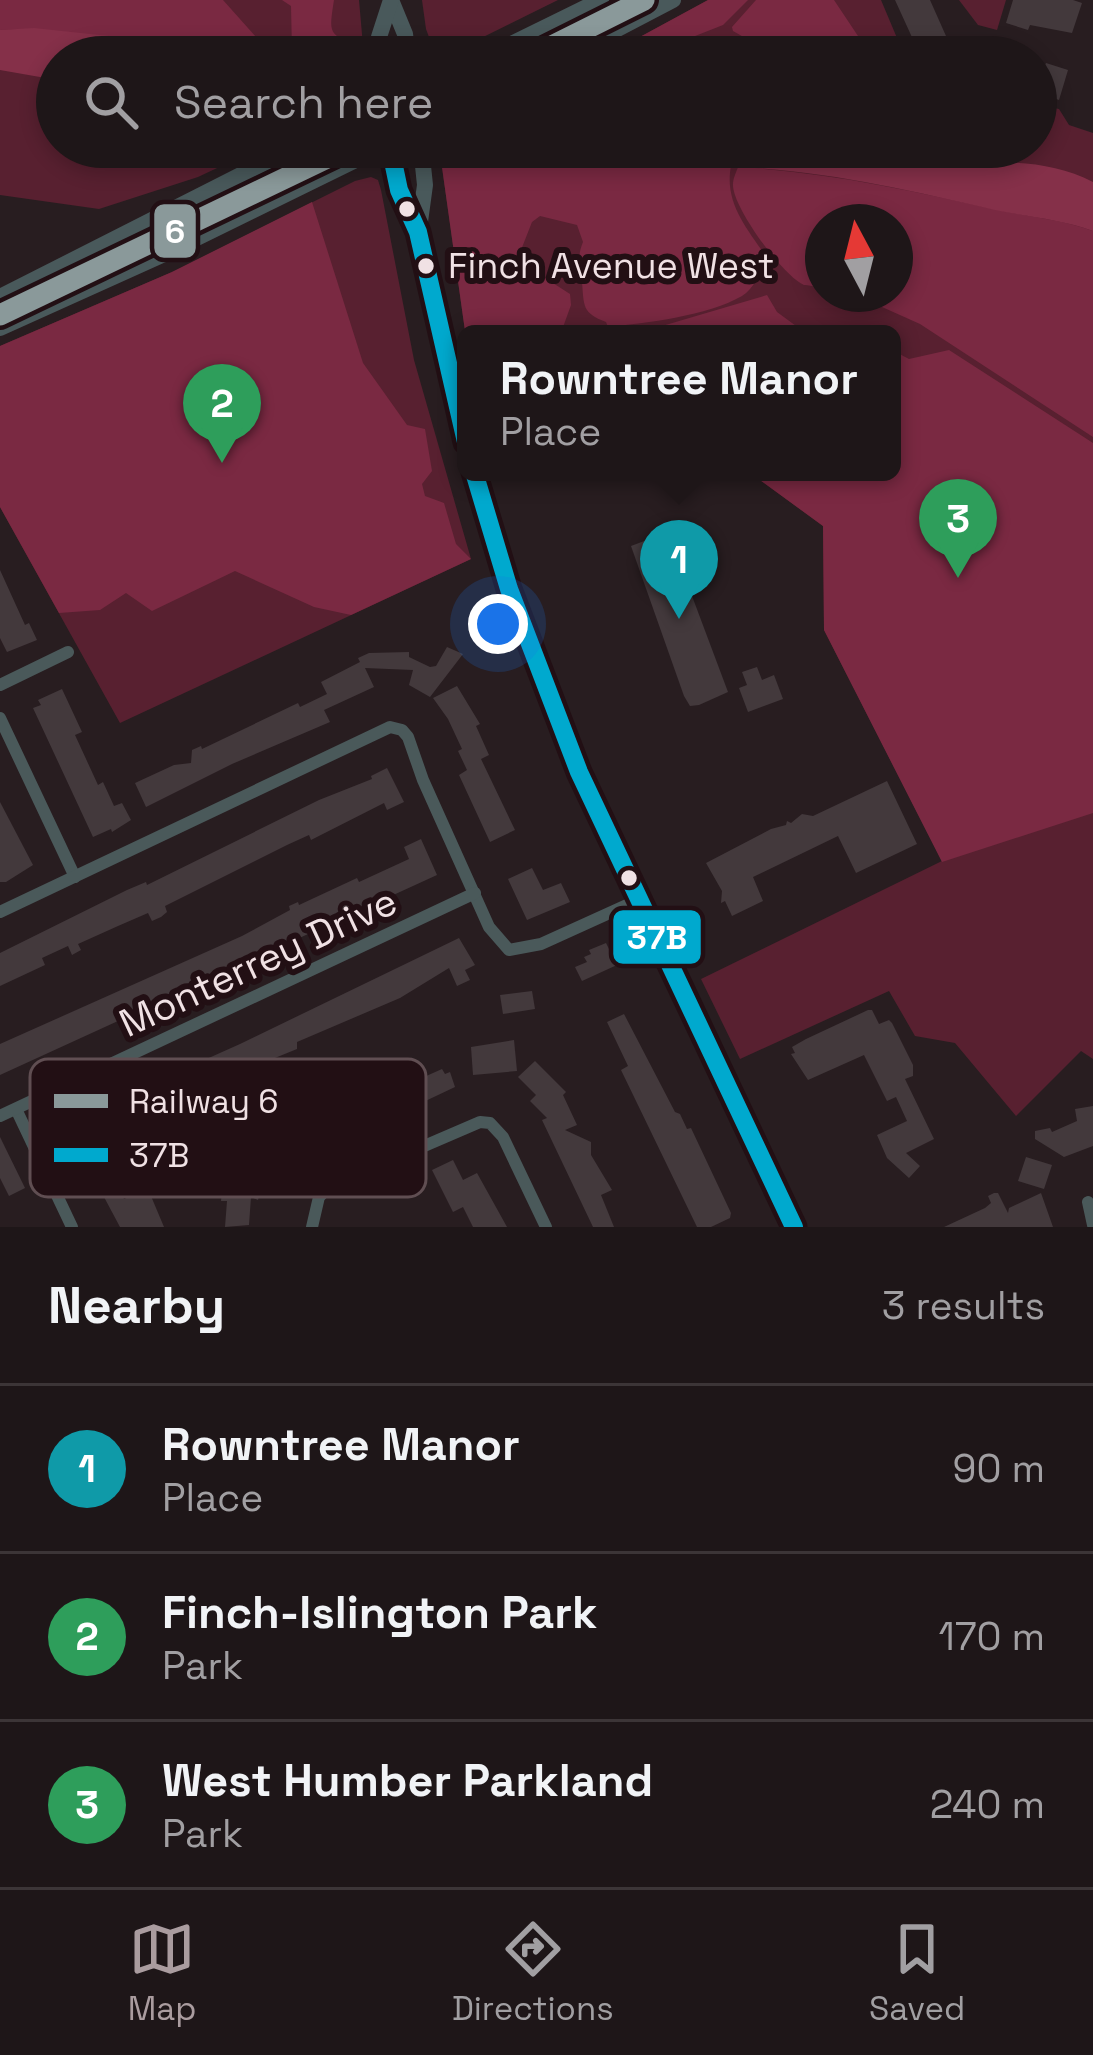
<!DOCTYPE html>
<html lang="en">
<head>
<meta charset="utf-8">
<style>
  body { margin:0; font-family:"Space Grotesk",sans-serif; background:#261f21; color:#f1f3f6 }
  .compass { position:absolute; left:805px; top:204px; width:108px; height:108px; border-radius:50%; background:#1e1618; box-shadow:0 6px 18px #0003; rotate:353deg }
  .you { position:absolute; left:498px; top:624px; width:42px; height:42px; margin:-30px; border:9px solid #fff; border-radius:50%; background:#1a73e8; box-shadow:0 0 0 18px #1a73e833 }
  .badge { display:grid; place-items:center; width:78px; height:78px; border-radius:50%; background:#aa9c9f; color:#fff; font-size:39px; font-weight:700 }
  .pin { position:absolute; translate:-50% -99px; filter:drop-shadow(0 3px 6px #0008) }
  .pin::after { content:''; position:absolute; top:63px; width:42px; height:36px; background:inherit; clip-path:polygon(0 0,100% 0,50% 100%) }
  .popup { position:absolute; left:457px; top:325px; width:444px; height:156px; box-sizing:border-box; display:grid; place-content:center; border-radius:18px; background:#1e1618; filter:drop-shadow(0 3px 9px #0005); font-size:39px; white-space:nowrap; color:#a19fa2 }
  .popup b { font-size:45px; color:#f1f3f6 }
  .popup::after { content:''; position:absolute; left:50%; top:100%; margin-left:-24px; border:24px solid transparent; border-top-color:#1e1618 }
  .list { margin:0; padding:0; list-style:none }
  h2 { display:flex; justify-content:space-between; align-items:center; height:156px; margin:0; padding:0 48px; font-size:51px }
  h2 small { font-size:39px; font-weight:400; color:#a19fa2 }
  .list li { display:grid; grid-template-columns:78px 1fr auto; gap:36px; align-items:center; box-sizing:border-box; height:168px; padding:0 48px; border-top:3px solid #3c3537 }
  .list b { display:block; font-size:45px; white-space:nowrap }
  .list p { margin:0; font-size:39px; white-space:nowrap; color:#a19fa2 }
  .list em { font-size:39px; font-style:normal; color:#a19fa2 }
  .icon { flex:none; width:66px; height:66px; fill:none; stroke:currentColor; stroke-width:2; stroke-linecap:round; stroke-linejoin:round }
  .map { position:relative; flex:none; width:1093px; height:1227px; overflow:hidden }
  .search { position:absolute; background:#1e1618; box-shadow:0 6px 18px #0003; left:36px; right:36px; top:36px; height:132px; display:flex; align-items:center; gap:30px; box-sizing:border-box; padding:0 42px; border-radius:66px; color:#a19fa2; font-size:45px }
  .sheet { height:660px; background:#1e1618 }
  nav { display:flex; justify-content:space-around; align-items:center; box-sizing:border-box; height:168px; border-top:3px solid #3c3537; background:#1e1618; font-size:33px; color:#a19fa2 }
  nav a { display:grid; justify-items:center; gap:6px }
  nav .on { color:#aa9c9f }
  .map>svg:first-child { display:block }
  .green { fill:#582030; fill-rule:evenodd }
  .forest { fill:#7a2942 }
  .water { fill:#853049 }
  .building { fill:#43393c }
  .lines { fill:none; stroke-linecap:round; stroke-linejoin:round }
  .street { stroke:#4a595a; stroke-width:12 }
  .secondary { stroke:#49595b; stroke-width:16 }
  .bus-1-casing { stroke:#220f14; stroke-width:27 }
  .bus-1 { stroke:#00a9ce; stroke-width:18 }
  .rail-1-casing { stroke:#220f14; stroke-width:30 }
  .rail-1 { stroke:#8a999a; stroke-width:21 }
  .bus-dot { fill:#f0e1e4; stroke:#220f14; stroke-width:4.5 }
  .labels { text-anchor:middle; dominant-baseline:central; stroke-width:12; stroke-linejoin:round; paint-order:stroke }
  .bus-label { font-size:36px; fill:#f0e1e4; stroke:#220f14; text-anchor:start }
  .street-label { font-size:39px; fill:#f0e1e4; stroke:#220f14 }
  .key { fill:#220f14; stroke:#604e52; stroke-width:3 }
  .key-label { font-size:33px; fill:#f0e1e4 }
  .line-badge { stroke:#220f14; stroke-width:4.5 }
  .badge-label { font-size:33px; text-anchor:middle; font-weight:bold; fill:#fff }
</style>
</head>
<body>
<div class="map">
<svg width="1093" height="1227" viewBox="0 0 1093 1227">
  <rect width="100%" height="100%" fill="#281d20"/>
  <g class="green">
    <path d="M0 0H359L364 57H57V147H262L198 177 99 209 0 195Z"/>
    <path d="M422 0H558L457 50 436 56 426 29Z"/>
    <path d="M708 0H881L905 57H603Z"/>
    <path d="M959 0H1006L997 30 978 25Z"/>
    <path d="M1036 104 1059 109 1069 125 1093 133V1059L1081 1051 1016 1116 955 1043 915 1036 889 991 740 1059 701 979 942 861 824 630 823 526 749 472H892V334H466V338L441 160 458 147H1036ZM823 222H895V294H823Z"/>
    <path d="M371 177 378 180 381 190 414 360 471 559 120 723 0 507V346L172 272 355 181Z"/>
  </g>
  <g class="forest">
    <path d="M0 0H223L257 38 259 57C172 57 87 25 0 30Z"/>
    <path d="M282 0H334C329 33 327 37 363 44L364 57H306L292 51 291 6Z"/>
    <path d="M708 0H748L723 25 685 40 662 57H603Z"/>
    <path d="M756 0H834L872 57H764L763 48 733 31 732 27Z"/>
    <path d="M718 37 753 48 758 57H670L688 45Z"/>
    <path d="M458 147C477 147 495 155 513 155 586 156 658 165 731 166 724 202 746 227 765 255 763 269 755 288 742 296 707 316 647 323 608 327L606 322C582 313 584 306 582 282 581 265 576 259 583 242L577 225 540 216 532 222 521 250 528 267 570 294 571 305 562 330 555 334H466V338L441 160Z"/>
    <path d="M738 167C826 172 909 190 994 209 1027 217 1060 219 1093 231V437L920 324 853 294H895V222H823V288C821 287 806 285 804 285 783 276 733 208 733 185 733 178 736 173 738 167Z"/>
    <path d="M312 202 363 363 407 425 425 429 432 471 422 484 425 496 444 503 456 544 471 559 351 615 314 607 235 571 152 611 126 593 100 610 59 613 0 507V346L172 272Z"/>
    <path d="M767 295 777 312 807 334H573L652 329Z"/>
    <path d="M892 350 909 359 949 350 1093 443V813L942 862 824 630 823 526 749 472H892Z"/>
  </g>
  <g class="water">
    <path d="M34 28 165 42 207 57H57V80L0 70V30Z"/>
    <path d="M477 147H902L961 156 969 163C1012 161 1054 162 1093 182V231C1061 219 1028 217 995 210 907 190 823 170 732 167 674 164 617 160 558 154 528 151 508 156 477 147Z"/>
  </g>
  <g class="building">
    <path d="M895 0H930L950 45 977 57H921Z"/>
    <path d="M1013 0H1073L1082 3 1072 33 1030 25 1028 30 1006 23Z"/>
    <path d="M1046 63 1068 70 1059 100 1036 92V69L1044 68Z"/>
    <path d="M668 532 728 692 699 705 690 706 684 696 631 546Z"/>
    <path d="M0 570 25 625 29 623 37 640 7 652 0 638Z"/>
    <path d="M447 647 463 654 430 697 409 685 413 670 365 668 374 687 324 710 330 722 232 764 146 807 135 783 174 765 191 763 192 750 201 746 202 749 298 703 300 707 327 694 321 682 360 662 358 658 369 653 409 652V657L430 667 436 666Z"/>
    <path d="M757 667 762 680 774 675 783 699 748 712 739 688 747 685 742 672Z"/>
    <path d="M457 686 480 724 476 726 489 755 481 759 515 830 490 842 459 775 467 770 458 751 462 749 448 719 433 698Z"/>
    <path d="M62 689 82 732 75 735 98 785 103 782 114 806 122 803 131 820 112 832 111 829 93 837 33 708 41 705 38 700Z"/>
    <path d="M387 768 404 802 387 810 384 803 311 840 309 835 287 845 165 906 167 912 161 917 152 921 148 913 118 926 78 944 81 950 72 955 68 946 42 958 45 965 0 986V953L127 890 146 882 147 885 319 800 372 779 371 776Z"/>
    <path d="M887 781 917 844 856 873 838 836 753 877 763 901 732 916 725 901 721 903 722 891 706 863 771 829 786 825 787 821 791 823 802 814 813 816Z"/>
    <path d="M0 802 33 865 6 882H0Z"/>
    <path d="M421 839 437 875 0 1075V1044L242 936 290 910 289 906 298 902 299 905 357 878 359 882 409 859 404 847Z"/>
    <path d="M532 868 543 890 561 883 570 902 527 920 508 879Z"/>
    <path d="M459 938 475 965 465 970 470 980 457 986 449 968 400 998 297 1042V1049L250 1068 252 1074 236 1082 232 1074 142 1115 146 1122 89 1148 91 1152 73 1160V1154L69 1155 59 1125 240 1044Z"/>
    <path d="M606 943 617 965 582 981 575 967 587 962 584 957 591 954 589 950Z"/>
    <path d="M532 991 535 1009 503 1014 500 995Z"/>
    <path d="M868 1010H872L879 1024 889 1020 892 1023 913 1065V1076L905 1079 934 1139 906 1153 920 1166 909 1178 887 1158 877 1135 907 1121 896 1097 887 1101 864 1055 808 1080 791 1054 795 1053 792 1047 806 1039Z"/>
    <path d="M624 1014 675 1112 680 1114 687 1129 691 1128 731 1213 730 1218 711 1227H697L621 1070 628 1066 607 1022Z"/>
    <path d="M514 1040 517 1071 473 1075 471 1047Z"/>
    <path d="M535 1061 566 1092 563 1095 577 1125 565 1130 591 1142V1155L612 1190 601 1195 614 1227H593L542 1120 547 1118 530 1101 536 1095 518 1077Z"/>
    <path d="M442 1069 445 1074 450 1072 455 1087 398 1114 399 1117 330 1145 323 1130 304 1139 303 1136 283 1153 262 1131 279 1117 271 1101 274 1094 286 1089 298 1085 309 1117 313 1118 332 1109 336 1097 357 1105 386 1088 389 1096 414 1085 413 1077 422 1073 424 1077Z"/>
    <path d="M238 1106 252 1117 232 1142 216 1129Z"/>
    <path d="M1093 1106V1146L1064 1157 1035 1139V1131L1050 1128 1052 1132 1077 1121 1075 1109Z"/>
    <path d="M0 1137 25 1188 9 1196 0 1178Z"/>
    <path d="M240 1148 252 1153 254 1148 271 1154 258 1200 251 1197 249 1225 225 1227 227 1201H221L222 1191 226 1192 235 1167 231 1166Z"/>
    <path d="M1026 1157 1052 1165 1044 1189 1018 1181Z"/>
    <path d="M453 1160 463 1180 477 1173 507 1227H473L463 1207 453 1212 432 1170Z"/>
    <path d="M108 1168 124 1199 148 1189 164 1227H120L96 1182 95 1174Z"/>
    <path d="M994 1193H998L1008 1213 1009 1208 1041 1193 1053 1227H944L985 1208 991 1203 988 1196Z"/>
  </g>
  <g class="lines">
    <g class="street">
      <path d="M0 685 68 652"/>
      <path d="M0 718 75 877"/>
      <path d="M0 912 390 727 402 730 408 737 423 780 489 927 509 950 541 944 638 900"/>
      <path d="M16 1109 72 1227"/>
      <path d="M0 1116 475 893"/>
      <path d="M1088 1202 1093 1225"/>
      <path d="M312 1227 319 1197 329 1187 480 1122 490 1123 503 1137 546 1227"/>
    </g>
    <g class="secondary">
      <path d="M391 0 405 34 408 57"/>
      <path d="M381 57 379 37 391 0"/>
      <path d="M485 57 601 0"/>
      <path d="M564 57 673 0"/>
      <path d="M390 147 399 190 418 232 466 442"/>
      <path d="M419 229 425 185 421 147"/>
      <path d="M0 297 296 147"/>
      <path d="M0 328 162 255 382 147"/>
      <path d="M474 472 509 589 579 772 794 1227"/>
    </g>
    <g class="bus-1-casing">
      <g id="bus-1">
        <path d="M390 147 399 190 418 232 466 442"/>
        <path d="M474 472 509 589 579 772 794 1227"/>
      </g>
    </g>
    <use href="#bus-1" class="bus-1"/>
    <g class="rail-1-casing">
      <g id="rail-1">
        <path d="M530 57 644 0"/>
        <path d="M0 315 350 147"/>
      </g>
    </g>
    <use href="#rail-1" class="rail-1"/>
  </g>
  <g class="bus-dot">
    <circle cx="407" cy="209" r="10"/>
    <circle cx="426" cy="266" r="10"/>
    <circle cx="629" cy="878" r="10"/>
  </g>
  <g class="labels">
    <g class="bus-label">
      <text x="448" y="266">Finch Avenue West</text>
    </g>
    <g class="street-label">
      <text transform="translate(258 962) rotate(-25)">Monterrey Drive</text>
    </g>
  </g>
  <rect x="30" y="1059" width="396" height="138" rx="18" class="key"/>
  <rect x="54" y="1094" width="54" height="14" fill="#8a999a"/>
  <rect x="54" y="1148" width="54" height="14" fill="#00a9ce"/>
  <g class="key-label">
    <text x="129" y="1113">Railway 6</text>
    <text x="129" y="1167">37B</text>
  </g>
  <g class="line-badge">
    <rect x="152" y="202" width="46" height="58" rx="12" fill="#8a999a"/>
    <rect x="611" y="908" width="92" height="58" rx="12" fill="#00a9ce"/>
  </g>
  <g class="badge-label">
    <text x="175" y="243">6</text>
    <text x="657" y="949">37B</text>
  </g>
</svg>
<svg class="compass" viewBox="-18 -18 36 36"><path d="M0-13l5 13h-10z" fill="#e53935"/><path d="M0 13l5-13h-10z" fill="#a19fa2"/></svg>
<div class="you"></div>
<div class="pin badge" style="left:679px;top:619px;background:#0f9aa8">1</div>
<div class="popup"><b>Rowntree Manor</b>Place</div>
<div class="pin badge" style="left:222px;top:463px;background:#2e9e5b">2</div>
<div class="pin badge" style="left:958px;top:578px;background:#2e9e5b">3</div>
<div class="search"><svg class="icon" aria-label="search" viewBox="0 0 24 24"><circle cx="10" cy="10" r="6"/><path d="M15 15l6 6"/></svg>Search here</div>
</div>
<section class="sheet">
<h2>Nearby<small>3 results</small></h2>
<ul class="list">
<li><span class="badge" style="background:#0f9aa8">1</span><div><b>Rowntree Manor</b><p>Place</p></div><em>90 m</em></li>
<li><span class="badge" style="background:#2e9e5b">2</span><div><b>Finch-Islington Park</b><p>Park</p></div><em>170 m</em></li>
<li><span class="badge" style="background:#2e9e5b">3</span><div><b>West Humber Parkland</b><p>Park</p></div><em>240 m</em></li>
</ul>
</section>
<nav>
<a class="on"><svg class="icon" aria-label="map" viewBox="0 0 24 24"><path d="M3 6l6-2 6 2 6-2v14l-6 2-6-2-6 2zM9 4v14M15 6v14"/></svg>Map</a>
<a><svg class="icon" aria-label="directions" viewBox="0 0 24 24"><path d="M12 3l9 9-9 9-9-9zM9 14v-3h6M13 9l2 2-2 2"/></svg>Directions</a>
<a><svg class="icon" aria-label="saved" viewBox="0 0 24 24"><path d="M7 4h10v16l-5-4-5 4z"/></svg>Saved</a>
</nav>
</body>
</html>
